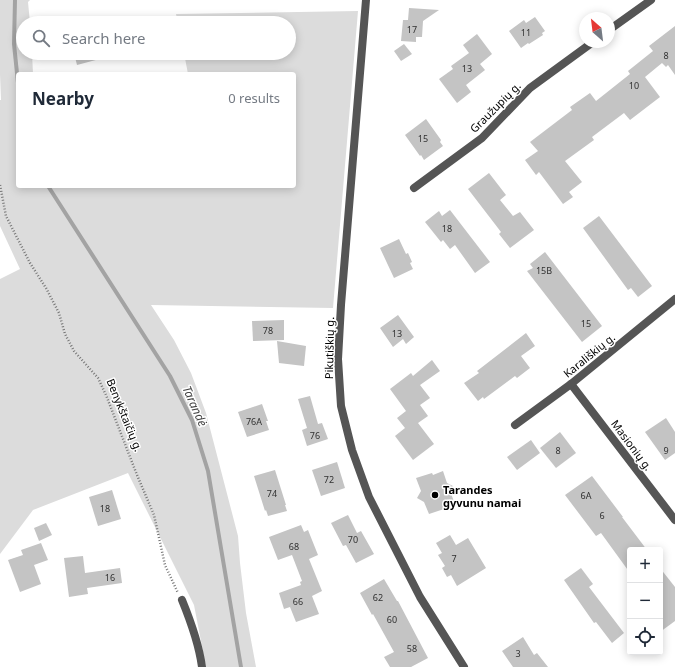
<!DOCTYPE html>
<html lang="en">
<head>
<meta charset="utf-8">
<style>
  body { margin:0; font-family:"Noto Sans",sans-serif; background:#f2f2f3; color:#1f2937 }
  .controls { position:absolute; right:12px; bottom:12px; display:grid; overflow:hidden; border-radius:4px; box-shadow:0 2px 10px #0003 }
  .controls button { width:36px; height:36px; display:grid; place-items:center; padding:0; border:0; border-bottom:1px solid #e0e1e3; background:#fff; color:#1f2937; font:20px sans-serif }
  .compass { position:absolute; left:579px; top:12px; width:36px; height:36px; border-radius:50%; background:#fff; box-shadow:0 2px 10px #0003; rotate:332deg }
  .list { margin:0; padding:0; list-style:none }
  h2 { display:flex; justify-content:space-between; align-items:center; height:52px; margin:0; padding:0 16px; font-size:17px }
  h2 small { font-size:13px; font-weight:400; color:#747a83 }
  .icon { flex:none; width:22px; height:22px; fill:none; stroke:currentColor; stroke-width:2; stroke-linecap:round; stroke-linejoin:round }
  .map { position:relative; flex:none; width:675px; height:667px; overflow:hidden }
  .search { position:absolute; background:#fff; box-shadow:0 2px 10px #0003; left:16px; top:16px; width:280px; height:44px; display:flex; align-items:center; gap:10px; box-sizing:border-box; padding:0 14px; border-radius:22px; color:#747a83; font-size:15px }
  .panel { position:absolute; background:#fff; box-shadow:0 2px 10px #0003; left:16px; top:72px; width:280px; height:116px; border-radius:4px }
  .map>svg:first-child { display:block }
  .green { fill:#dcdcdc }
  .lines { fill:none; stroke-linecap:round; stroke-linejoin:round }
  .stream { stroke:#a3a3a3; stroke-width:4 }
  .building { fill:#c4c4c4 }
  .path { stroke:#777; stroke-width:2.5; stroke-dasharray:1 2; stroke-linecap:butt }
  .minor { stroke:#555; stroke-width:8 }
  .poi-dot { fill:#000; stroke:#fff; stroke-width:1.5 }
  .labels { text-anchor:middle; dominant-baseline:central; stroke-width:3; stroke-linejoin:round; paint-order:stroke }
  .number-label { font-size:9px; fill:#313131 }
  .street-label { font-size:11px; fill:#000; stroke:#fff }
  .poi-label { font-size:11px; font-weight:bold; fill:#000; stroke:#fff; text-anchor:start }
  .water-label { font-size:12px; font-style:italic; fill:#444; stroke:#fff }
</style>
</head>
<body>
<div class="map">
<svg width="675" height="667" viewBox="0 0 675 667">
  <rect width="100%" height="100%" fill="#fff"/>
  <path class="green" d="M0 0H30L28 2 30 23H23V53H32L33 74H18V186H294V74H188L184 53H289V23H178L176 14 358 11 333 308 151 305 174 340 191 373 206 413 238 536 240 563 246 613 256 667H206L194 605 128 473 33 510 0 554V279L20 269 0 226V100H1L0 74Z"/>
  <g class="lines">
    <g class="stream">
      <path d="M15 0 14 44 18 83"/>
      <path d="M48 186 170 376 192 420 208 471 241 667"/>
    </g>
  </g>
  <g class="building">
    <path d="M409 8 439 10 423 21 422 37H416V42L401 41 403 20H408Z"/>
    <path d="M535 17 545 31 542 33 543 35 529 44 528 43 521 48 509 31 524 20 526 23Z"/>
    <path d="M675 26V75L668 65 666 67 662 63 645 77 660 97 630 120 624 113 592 137 594 140 565 161 582 182 569 192 573 197 563 204 539 172 536 175 525 160 538 151 530 142 572 110 570 107 590 93 596 101 630 74 628 71 653 51 649 46Z"/>
    <path d="M477 34 492 54 480 64 485 70 466 85 471 92 457 103 439 79 453 69 451 66 469 53 463 45Z"/>
    <path d="M404 44 412 54 401 61 394 51Z"/>
    <path d="M74 53H107V57L77 65Z"/>
    <path d="M426 119 441 140 440 142 443 146 424 160 421 155 420 156 405 135Z"/>
    <path d="M489 173 506 195 500 200 513 216 520 212 534 230 510 248 499 234 501 232 468 189Z"/>
    <path d="M450 210 490 262 475 273 455 245 450 249 443 240 441 242 425 222 439 211 442 216Z"/>
    <path d="M599 216 652 286 638 297 631 288 628 290 583 228Z"/>
    <path d="M399 239 406 254 408 253 412 262 410 263 413 269 394 278 380 248Z"/>
    <path d="M545 252 602 326 582 342 527 271 533 268 530 264Z"/>
    <path d="M398 315 414 337 406 344 403 339 393 347 380 328Z"/>
    <path d="M284 320V340L253 341 252 321Z"/>
    <path d="M526 333 535 346 521 356 530 368 517 378 515 376 484 399 483 397 478 401 464 383 479 373 477 371Z"/>
    <path d="M277 341 306 346 304 366 279 363Z"/>
    <path d="M432 360 440 371 420 385 430 398 420 405 428 416 418 423 434 444 413 460 395 436 405 428 397 418 406 411 390 389 411 373 413 376Z"/>
    <path d="M310 396 318 424 322 423 328 439 307 446 302 430 307 428 298 399Z"/>
    <path d="M262 404 268 421H266L269 430 247 437 238 412Z"/>
    <path d="M666 418 675 432V453L665 460 645 432Z"/>
    <path d="M560 432 576 453 556 468 540 448Z"/>
    <path d="M531 440 540 453 517 470 507 457Z"/>
    <path d="M337 462 345 488 321 496 312 470Z"/>
    <path d="M275 470 286 505H285L287 511 268 516 266 510 265 511 254 476Z"/>
    <path d="M443 471 447 483 453 486 450 490 454 502 443 506 444 509 429 514 424 502 417 498 421 491 416 478 432 473 433 475Z"/>
    <path d="M592 476 623 517H622L647 550H630V573L601 533 596 536 565 495Z"/>
    <path d="M112 490 121 519 98 526 89 497Z"/>
    <path d="M348 515 357 533 361 531 374 554 356 563 346 545 343 546 331 523Z"/>
    <path d="M46 523 52 535 39 541 34 528Z"/>
    <path d="M301 525 304 532 308 530 318 555 309 559 322 591 312 596 319 614 296 622 290 607 284 609 279 593 301 585 300 582 302 581 292 555 278 560 269 537Z"/>
    <path d="M450 535 456 545 468 538 486 568 457 586 451 575 447 577 442 568 445 566 438 555 442 553 436 543Z"/>
    <path d="M41 543 48 560 34 565 41 584 20 592 8 560 23 555 21 550Z"/>
    <path d="M83 556 85 573 120 568 122 583 87 588 88 594 69 597 64 558Z"/>
    <path d="M581 568 593 584 589 587 624 633 612 643 596 622 594 623 564 580Z"/>
    <path d="M660 568 675 587V621L660 632Z"/>
    <path d="M384 579 397 601H398L428 658 411 667H390L384 657 394 652 373 614 372 615 360 593Z"/>
    <path d="M523 637 534 655 537 653 548 667H513L502 651Z"/>
  </g>
  <g class="lines">
    <path class="path" d="M0 185 6 216 30 263 46 288 59 313 65 334 74 351 98 378 106 395 137 475 154 515 165 565 178 593"/>
    <g class="minor">
      <path d="M366 0 341 305 338 359 341 406 352 450 369 497 420 597 464 667"/>
      <path d="M609 30 651 0"/>
      <path d="M414 188 482 138 530 88 593 42"/>
      <path d="M571 384 675 520"/>
      <path d="M515 425 571 384 675 299"/>
      <path d="M182 600C191 622 199 644 202 667"/>
    </g>
  </g>
  <circle class="poi-dot" cx="435" cy="495" r="4"/>
  <g class="labels">
    <g class="number-label">
      <text x="412" y="29">17</text>
      <text x="526" y="32">11</text>
      <text x="666" y="55">8</text>
      <text x="467" y="68">13</text>
      <text x="634" y="85">10</text>
      <text x="423" y="138">15</text>
      <text x="447" y="228">18</text>
      <text x="544" y="270">15B</text>
      <text x="586" y="323">15</text>
      <text x="268" y="330">78</text>
      <text x="397" y="333">13</text>
      <text x="254" y="421">76A</text>
      <text x="315" y="435">76</text>
      <text x="558" y="450">8</text>
      <text x="666" y="450">9</text>
      <text x="329" y="479">72</text>
      <text x="272" y="493">74</text>
      <text x="586" y="495">6A</text>
      <text x="105" y="508">18</text>
      <text x="602" y="515">6</text>
      <text x="353" y="539">70</text>
      <text x="294" y="546">68</text>
      <text x="454" y="558">7</text>
      <text x="110" y="577">16</text>
      <text x="378" y="597">62</text>
      <text x="298" y="601">66</text>
      <text x="392" y="619">60</text>
      <text x="412" y="648">58</text>
      <text x="518" y="653">3</text>
    </g>
    <g class="street-label">
      <text transform="translate(495 107) rotate(-45)">Graužupių g.</text>
      <text transform="translate(329 348) rotate(-89)">Pikutiškių g.</text>
      <text transform="translate(589 355) rotate(-39)">Karališkių g.</text>
      <text transform="translate(125 415) rotate(68)">Benykštaičių g.</text>
      <text transform="translate(632 445) rotate(53)">Masionių g.</text>
    </g>
    <g class="poi-label">
      <text x="443" y="489">Tarandes<tspan x="443" dy="13">gyvunu namai</tspan></text>
    </g>
    <g class="water-label">
      <text transform="translate(195 406) rotate(66)">Tarandė</text>
    </g>
  </g>
</svg>
<div class="controls">
<button>+</button>
<button>−</button>
<button><svg class="icon" aria-label="locate" viewBox="0 0 24 24"><circle cx="12" cy="12" r="6"/><path d="M12 2v4M12 18v4M2 12h4M18 12h4"/></svg></button>
</div>
<svg class="compass" viewBox="-18 -18 36 36"><path d="M0-13l5 13h-10z" fill="#e53935"/><path d="M0 13l5-13h-10z" fill="#747a83"/></svg>
<div class="search"><svg class="icon" aria-label="search" viewBox="0 0 24 24"><circle cx="10" cy="10" r="6"/><path d="M15 15l6 6"/></svg>Search here</div>
<section class="panel">
<h2>Nearby<small>0 results</small></h2>
<ul class="list">
</ul>
</section>
</div>
</body>
</html>
